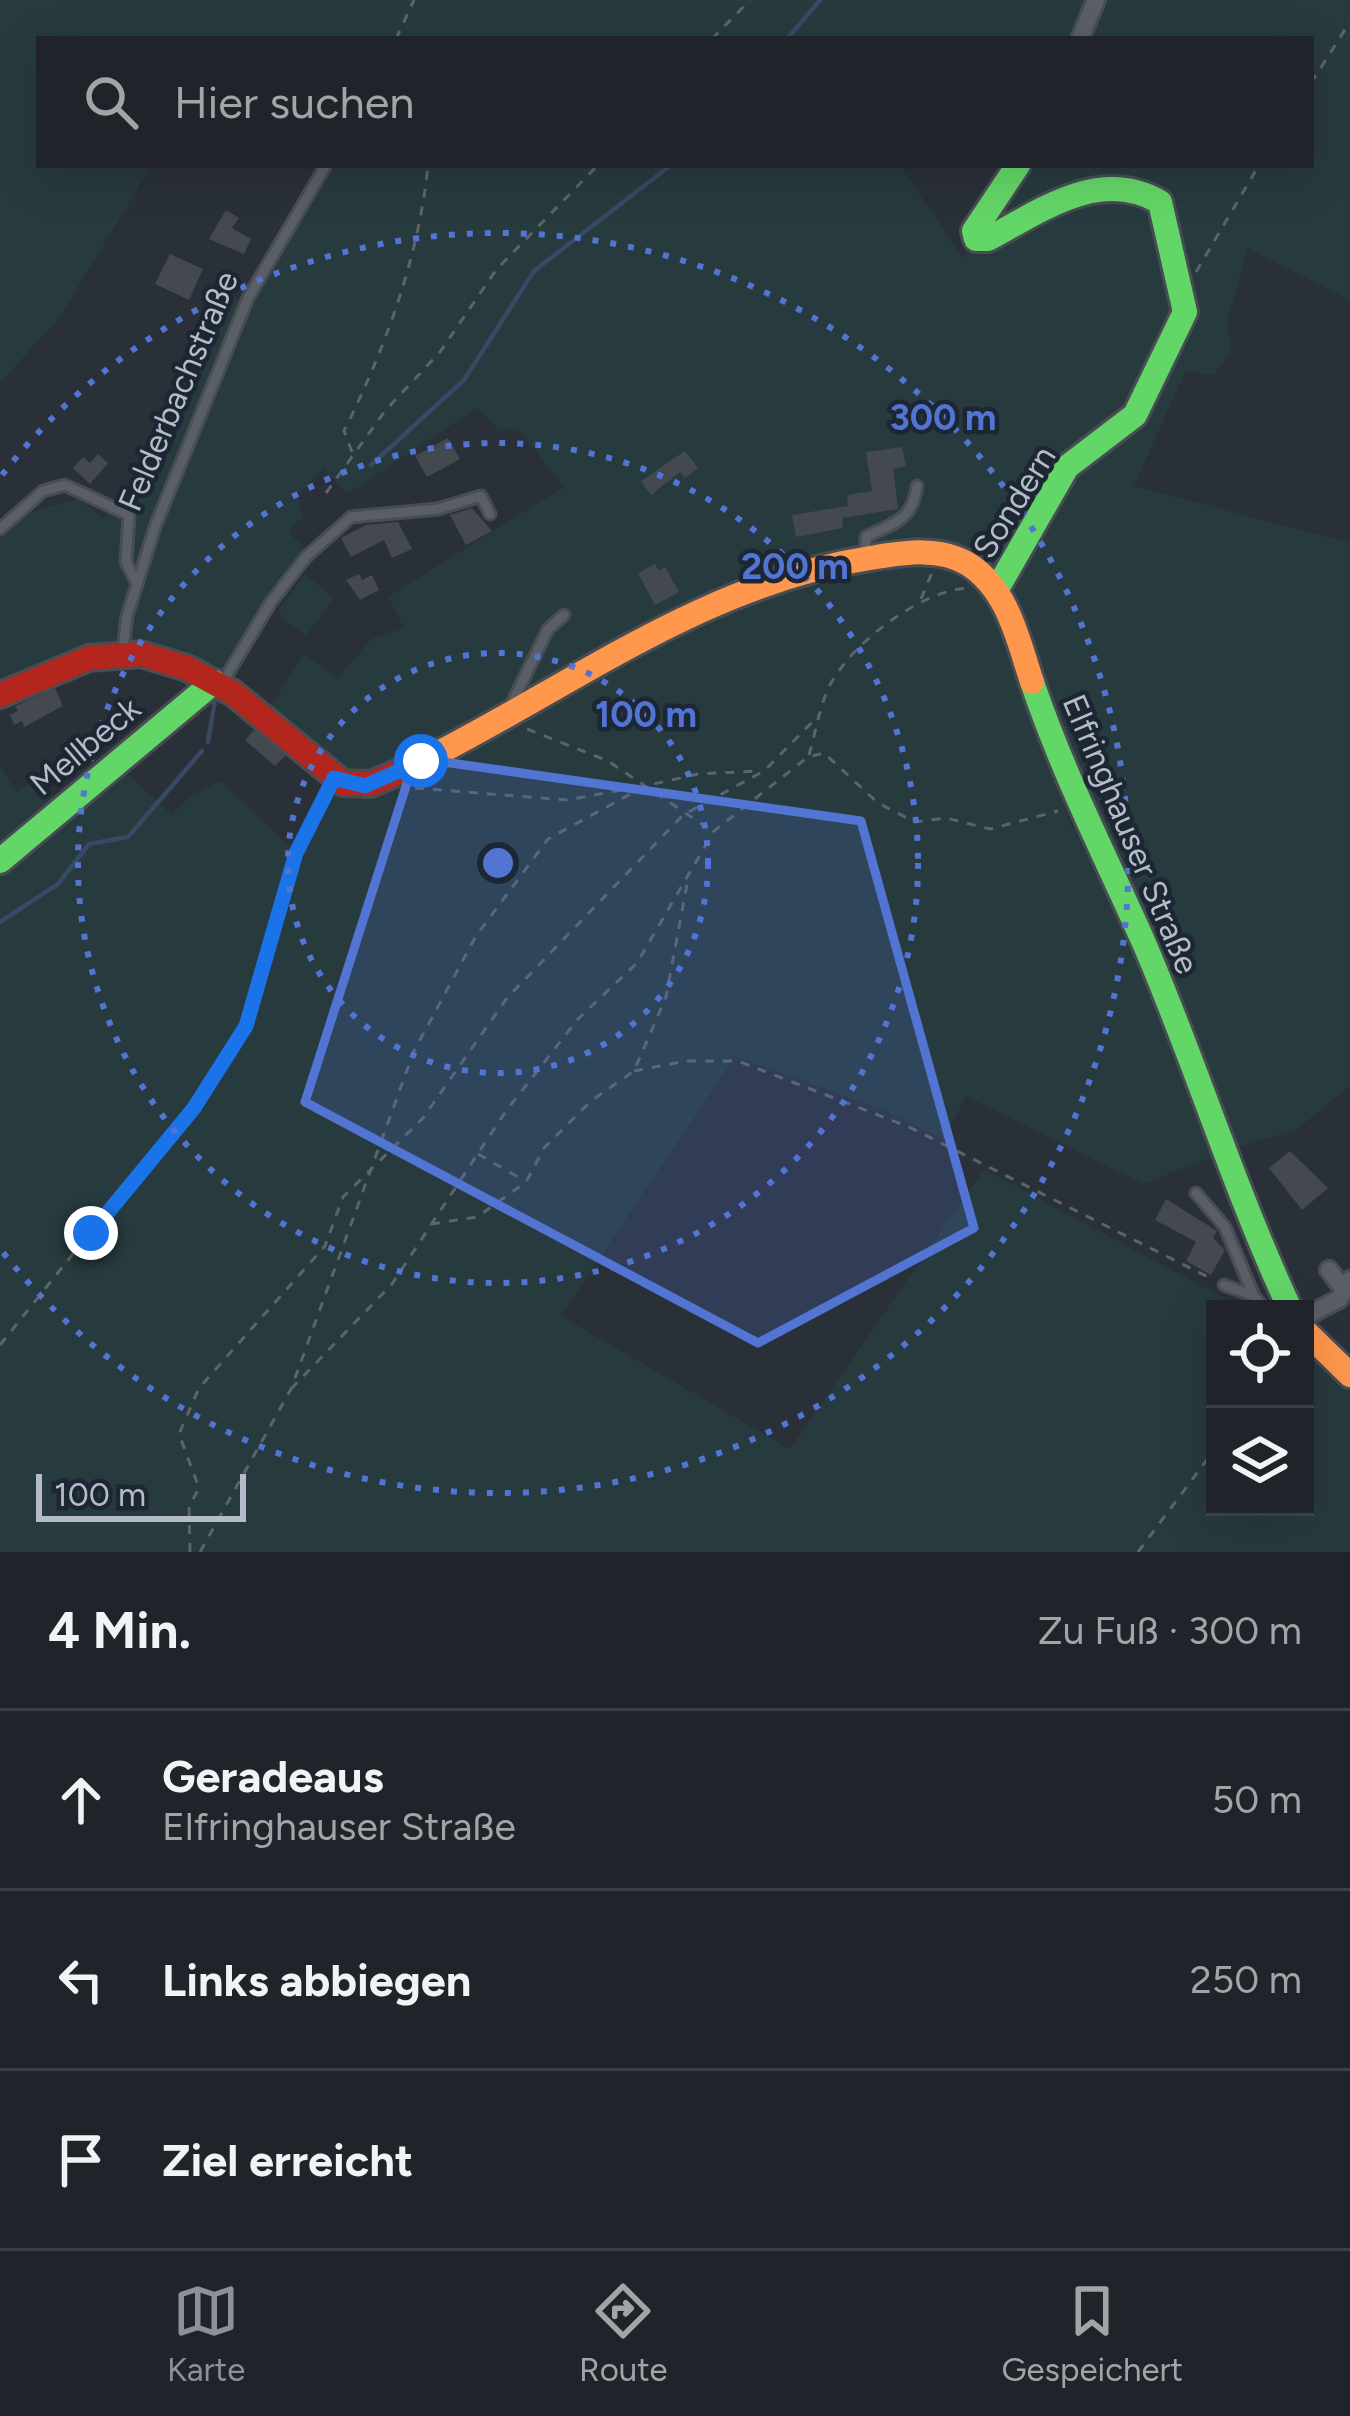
<!DOCTYPE html>
<html lang="de">
<head>
<meta charset="utf-8">
<style>
  body { margin:0; font-family:Figtree,sans-serif; background:#2d3036; color:#f1f3f6 }
  .controls { position:absolute; right:36px; bottom:36px; display:grid; overflow:hidden; border-radius:0px; box-shadow:0 12px 48px #0002 }
  .controls button { width:108px; height:108px; display:grid; place-items:center; padding:0; border:0; border-bottom:3px solid #3d4147; background:#20242a; color:#f1f3f6; font:60px sans-serif }
  .scale { position:absolute; left:36px; bottom:30px; width:210px; box-sizing:border-box; padding-left:12px; border:6px solid #b4bcc9; border-top:0; font-size:33px; line-height:42px; white-space:nowrap; color:#b4bcc9; -webkit-text-stroke:9px #1d2633; paint-order:stroke }
  .stop { position:absolute; width:36px; height:36px; margin:-27px; border:9px solid #1a73e8; border-radius:50%; background:#fff }
  .stop.end { background:#1a73e8; border-color:#fff; box-shadow:0 3px 12px #0008 }
  .list { margin:0; padding:0; list-style:none }
  h2 { display:flex; justify-content:space-between; align-items:center; height:156px; margin:0; padding:0 48px; font-size:51px }
  h2 small { font-size:39px; font-weight:400; color:#a2a4a8 }
  .list li { display:grid; grid-template-columns:78px 1fr auto; gap:36px; align-items:center; box-sizing:border-box; height:180px; padding:0 48px; border-top:3px solid #3d4147 }
  .list b { display:block; font-size:45px; white-space:nowrap }
  .list p { margin:0; font-size:39px; white-space:nowrap; color:#a2a4a8 }
  .list em { font-size:39px; font-style:normal; color:#a2a4a8 }
  .icon { flex:none; width:66px; height:66px; fill:none; stroke:currentColor; stroke-width:2; stroke-linecap:round; stroke-linejoin:round }
  .map { position:relative; flex:none; width:1350px; height:1552px; overflow:hidden }
  .search { position:absolute; background:#20242a; box-shadow:0 12px 48px #0002; left:36px; right:36px; top:36px; height:132px; display:flex; align-items:center; gap:30px; box-sizing:border-box; padding:0 42px; border-radius:0px; color:#a2a4a8; font-size:45px }
  .sheet { height:696px; background:#20242a }
  nav { display:flex; justify-content:space-around; align-items:center; box-sizing:border-box; height:168px; border-top:3px solid #3d4147; background:#20242a; font-size:33px; color:#a2a4a8 }
  nav a { display:grid; justify-items:center; gap:6px }
  nav .on { color:#8c9099 }
  .map>svg:first-child { display:block }
  .green { fill:#273a3e }
  .lines { fill:none; stroke-linecap:round; stroke-linejoin:round }
  .stream { stroke:#384963; stroke-width:4.5 }
  .building { fill:#444950 }
  .lane-casing { stroke:#484c53; stroke-width:15 }
  .street-casing { stroke:#484c53; stroke-width:22 }
  .fast-casing { stroke:#484c53; stroke-width:30 }
  .slow-casing { stroke:#484c53; stroke-width:30 }
  .jam-casing { stroke:#484c53; stroke-width:30 }
  .path { stroke:#5d636a; stroke-width:3; stroke-dasharray:9 9; stroke-linecap:butt }
  .lane { stroke:#5a5e66; stroke-width:9 }
  .street { stroke:#5a5e66; stroke-width:16 }
  .fast { stroke:#63d668; stroke-width:24 }
  .slow { stroke:#ff974d; stroke-width:24 }
  .jam { stroke:#b3261e; stroke-width:24 }
  .route { stroke:#1a73e8; stroke-width:15 }
  .marked { fill:#5274d3; fill-opacity:0.2; stroke:#5274d3; stroke-width:9; stroke-linejoin:round }
  .ring { fill:none; stroke:#5274d3; stroke-width:6; stroke-dasharray:6 12 }
  .labels { text-anchor:middle; dominant-baseline:central; stroke-width:9; stroke-linejoin:round; paint-order:stroke }
  .street-label { font-size:33px; fill:#b4bcc9; stroke:#1d2633 }
  .centre { fill:#5274d3; stroke:#1d2633; stroke-width:6 }
  .ring-label { font-size:36px; text-anchor:middle; font-weight:bold; fill:#5274d3; stroke:#1d2633; stroke-width:9; stroke-linejoin:round; paint-order:stroke }
</style>
</head>
<body>
<div class="map">
<svg width="1350" height="1552" viewBox="0 0 1350 1552">
  <rect width="100%" height="100%" fill="#2a3038"/>
  <g class="green">
    <path d="M0 0H1350V300L1248 248 1227 322 1232 351 1214 374 1185 372 1134 486 1350 543V1086L1296 1130 1231 1149 1145 923 1084 808 1016 619 999 590 1012 568 993 595 1069 821 1139 954 1212 1157 1144 1184 966 1096 944 1139 881 1109 735 1056 561 1316 790 1449 984 1169 1244 1309H1215V1507H1305V1354L1350 1392V1552H0V866L118 765 172 815 193 794 221 781 293 850 244 1023 219 1068 130 1180 134 1184C174 1133 229 1083 252 1021 281 942 288 860 338 790H372L390 782C538 699 745 562 916 564L921 550C769 528 521 699 386 772L351 780 333 771 271 706 304 653 337 679 371 639 404 628 388 597 564 487 517 428 499 430 477 408 347 494 324 469 297 495 303 517 288 531 307 551 217 679 125 646 157 529 252 298 330 165H900L963 259 1023 165H1311V39H39V165H152L59 318 0 383Z"/>
    <path d="M232 295 241 302 152 527 120 648 0 689V539L24 514 79 499 103 518 175 443 154 425Z"/>
    <path d="M305 574 334 598 306 636 283 619 279 609Z"/>
    <path d="M0 765 16 792 42 778 58 806 0 855Z"/>
  </g>
  <g class="lines">
    <g class="stream">
      <path d="M787 39 820 0"/>
      <path d="M371 465 464 380 534 271 671 165"/>
      <path d="M208 742 215 700"/>
      <path d="M0 922 58 884 89 844 128 837 202 751"/>
    </g>
  </g>
  <g class="building">
    <path d="M226 210 239 218 232 228 251 239 244 254 209 239Z"/>
    <path d="M170 254 203 269 189 300 155 284Z"/>
    <path d="M448 438 460 459 427 477 415 456Z"/>
    <path d="M902 447 906 466 893 469 898 509 842 518 843 528 796 537 792 515 848 506 847 495 872 491 866 452Z"/>
    <path d="M685 451 698 468 685 478 680 472 651 495 641 481Z"/>
    <path d="M98 454 108 463 90 484 73 468 83 457 90 463Z"/>
    <path d="M472 508 492 531 466 545 450 515Z"/>
    <path d="M398 522 412 549 392 558 384 540 351 557 341 538 366 525Z"/>
    <path d="M655 564 659 571 665 567 679 592 655 605 638 573Z"/>
    <path d="M359 574 362 580 372 575 379 590 360 600 346 580Z"/>
    <path d="M55 688 63 706 24 727 22 721 14 725 10 715 18 711 15 706Z"/>
    <path d="M255 729 286 755 275 766 245 740Z"/>
    <path d="M1290 1151 1328 1188 1302 1210 1269 1168Z"/>
    <path d="M1166 1199 1217 1231 1213 1238 1225 1250 1211 1275 1186 1261 1196 1242 1155 1220Z"/>
  </g>
  <g class="lines">
    <g class="lane-casing">
      <g id="lane">
        <path d="M0 529 43 491 65 485 129 515 126 562 137 584"/>
        <path d="M865 557 866 537C895 522 912 521 917 486"/>
        <path d="M123 650 127 616 155 527 248 298 326 165"/>
        <path d="M221 685 271 602 306 557 351 517 438 509 481 496 490 514"/>
        <path d="M511 705 548 629 564 615"/>
        <path d="M1196 1193 1225 1227 1254 1296"/>
        <path d="M1224 1285 1254 1296 1265 1309"/>
      </g>
    </g>
    <g class="street-casing">
      <g id="street">
        <path d="M1080 39 1096 0"/>
        <path d="M1329 1270 1344 1290"/>
        <path d="M1305 1317 1339 1299 1350 1280"/>
      </g>
    </g>
    <g class="fast-casing">
      <g id="fast">
        <path d="M997 589 1067 467 1135 415 1185 312 1160 202C1100 167 1042 210 988 239H976L974 231 1018 165"/>
        <path d="M1032 682C1064 776 1104 853 1144 943 1196 1064 1234 1189 1290 1309"/>
        <path d="M0 861 214 682"/>
      </g>
    </g>
    <g class="slow-casing">
      <g id="slow">
        <path d="M415 765C565 691 700 584 870 558 902 553 939 546 968 564 1008 589 1018 640 1032 682"/>
        <path d="M1305 1331 1350 1375"/>
      </g>
    </g>
    <g class="jam-casing">
      <path id="jam" d="M0 695 89 658 141 654 187 668 233 693 343 783 371 784 415 765"/>
    </g>
    <g class="path">
      <path d="M396 39 414 0"/>
      <path d="M712 39 750 0"/>
      <path d="M1311 83 1350 22"/>
      <path d="M1196 272 1259 165"/>
      <path d="M352 452 344 431C385 349 419 257 428 165"/>
      <path d="M326 493 385 411 440 352 496 270 598 165"/>
      <path d="M921 599 933 570"/>
      <path d="M527 729 608 761 712 831"/>
      <path d="M809 755C815 734 819 711 827 691 847 646 920 590 969 588"/>
      <path d="M415 788 567 800 643 786"/>
      <path d="M634 1071 686 1061H738L909 1127 1212 1279"/>
      <path d="M478 1154 525 1181"/>
      <path d="M431 1224 477 1217 526 1182 544 1148 591 1101 634 1071 666 997 688 879"/>
      <path d="M0 1345 222 1068C271 984 281 884 324 797"/>
      <path d="M291 1389 392 1284 506 1111 578 1019 637 963 714 831 808 757 824 753 878 803 915 822 946 818 990 829 1058 811"/>
      <path d="M190 1552 189 1507 199 1488 179 1434 199 1388 325 1246 343 1197 423 1118 507 998 683 815 764 771 820 714"/>
      <path d="M200 1552 291 1389 414 1051 476 936 548 839 645 786 698 774 759 771"/>
      <path d="M1138 1552 1215 1449"/>
    </g>
    <use href="#lane" class="lane"/>
    <use href="#street" class="street"/>
    <use href="#fast" class="fast"/>
    <use href="#slow" class="slow"/>
    <use href="#jam" class="jam"/>
  </g>
  <g class="lines">
    <path class="route" d="M91 1233 194 1108 246 1026 296 853 334 778 365 786 421 761"/>
  </g>
  <path class="marked" d="M415 758 861 821 974 1228 758 1343 305 1102Z"/>
  <g class="ring">
    <circle cx="498" cy="863" r="210"/>
    <circle cx="498" cy="863" r="420"/>
    <path d="M2 475A630 630 0 1 1 2 1251"/>
  </g>
  <g class="labels">
    <g class="street-label">
      <text transform="translate(178 391) rotate(-67)">Felderbachstraße</text>
      <text transform="translate(1014 502) rotate(-58)">Sondern</text>
      <text transform="translate(85 746) rotate(-40)">Mellbeck</text>
      <text transform="translate(1131 834) rotate(67)">Elfringhauser Straße</text>
    </g>
  </g>
  <circle cx="498" cy="863" r="18" class="centre"/>
  <g class="ring-label">
    <text x="943" y="430">300 m</text>
    <text x="795" y="579">200 m</text>
    <text x="646" y="727">100 m</text>
  </g>
</svg>
<div class="controls">
<button><svg class="icon" aria-label="locate" viewBox="0 0 24 24"><circle cx="12" cy="12" r="6"/><path d="M12 2v4M12 18v4M2 12h4M18 12h4"/></svg></button>
<button><svg class="icon" aria-label="layers" viewBox="0 0 24 24"><path d="M12 4l9 5-9 5-9-5zM3 14l9 5 9-5"/></svg></button>
</div>
<div class="scale">100 m</div>
<div class="stop" style="left:421px;top:761px"></div>
<div class="stop end" style="left:91px;top:1233px"></div>
<div class="search"><svg class="icon" aria-label="search" viewBox="0 0 24 24"><circle cx="10" cy="10" r="6"/><path d="M15 15l6 6"/></svg>Hier suchen</div>
</div>
<section class="sheet">
<h2>4 Min.<small>Zu Fuß · 300 m</small></h2>
<ul class="list">
<li><svg class="icon" aria-label="ahead" viewBox="0 0 24 24"><path d="M12 20V5M6 11l6-6 6 6"/></svg><div><b>Geradeaus</b><p>Elfringhauser Straße</p></div><em>50 m</em></li>
<li><svg class="icon" aria-label="left" viewBox="0 0 24 24"><path d="M17 20v-9H6M10 6l-5 5 5 5"/></svg><div><b>Links abbiegen</b></div><em>250 m</em></li>
<li><svg class="icon" aria-label="arrive" viewBox="0 0 24 24"><path d="M6 21V4h12l-3 4 3 4H6"/></svg><div><b>Ziel erreicht</b></div></li>
</ul>
</section>
<nav>
<a class="on"><svg class="icon" aria-label="map" viewBox="0 0 24 24"><path d="M3 6l6-2 6 2 6-2v14l-6 2-6-2-6 2zM9 4v14M15 6v14"/></svg>Karte</a>
<a><svg class="icon" aria-label="directions" viewBox="0 0 24 24"><path d="M12 3l9 9-9 9-9-9zM9 14v-3h6M13 9l2 2-2 2"/></svg>Route</a>
<a><svg class="icon" aria-label="saved" viewBox="0 0 24 24"><path d="M7 4h10v16l-5-4-5 4z"/></svg>Gespeichert</a>
</nav>
</body>
</html>
